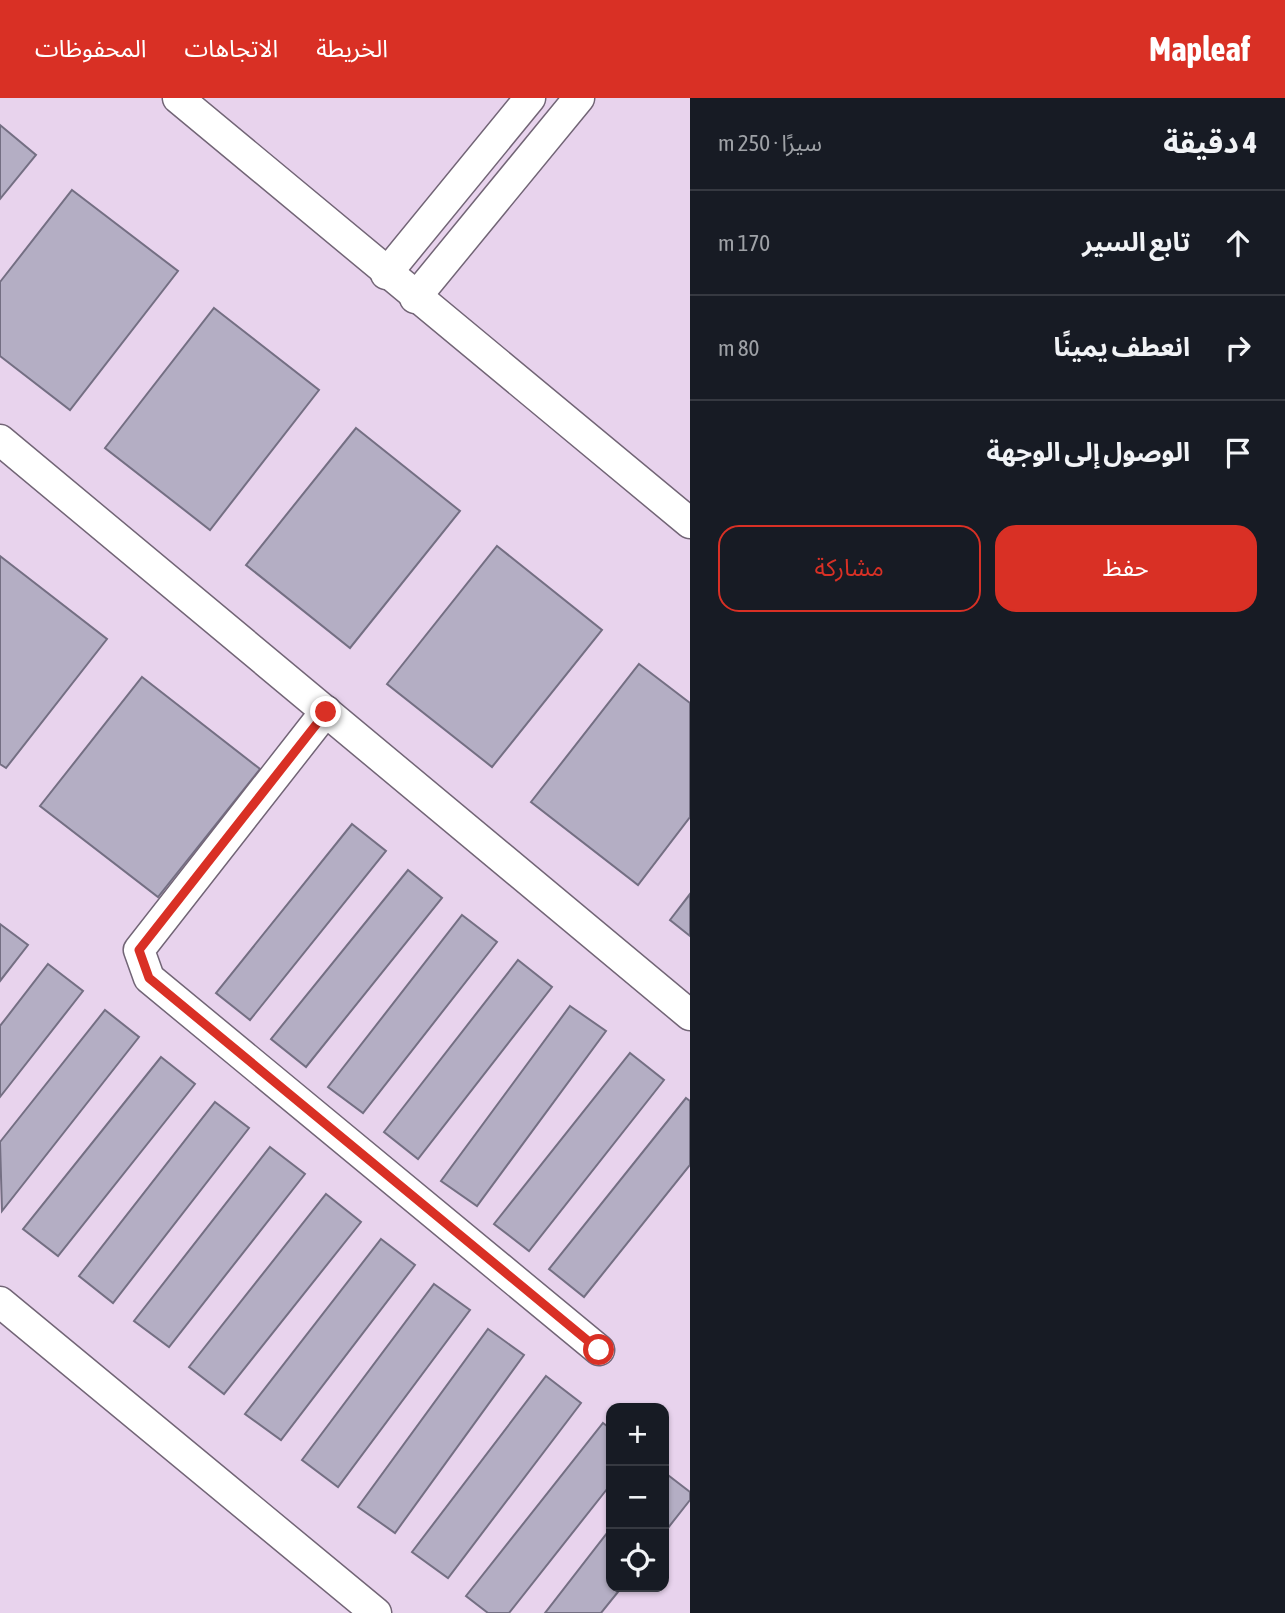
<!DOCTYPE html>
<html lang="ar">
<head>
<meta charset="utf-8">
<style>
  body { margin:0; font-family:"Asap Condensed","Noto Sans Arabic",sans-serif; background:#242831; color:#f1f3f6; direction:rtl }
  .controls { position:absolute; right:21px; bottom:21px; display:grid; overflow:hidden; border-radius:14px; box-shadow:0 2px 5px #0004 }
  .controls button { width:63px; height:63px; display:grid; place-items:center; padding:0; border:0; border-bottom:2px solid #363941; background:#171b24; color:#f1f3f6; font:35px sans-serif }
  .stop { position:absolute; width:21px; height:21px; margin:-16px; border:5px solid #d93025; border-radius:50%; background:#fff }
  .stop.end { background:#d93025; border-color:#fff; box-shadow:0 2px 7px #0008 }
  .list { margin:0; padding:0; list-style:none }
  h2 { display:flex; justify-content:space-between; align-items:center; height:91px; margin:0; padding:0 28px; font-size:30px }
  h2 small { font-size:23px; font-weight:400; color:#9ea1a6 }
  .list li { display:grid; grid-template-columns:46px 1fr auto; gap:21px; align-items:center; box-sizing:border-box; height:105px; padding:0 28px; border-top:2px solid #363941 }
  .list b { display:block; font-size:26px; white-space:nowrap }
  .list em { font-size:23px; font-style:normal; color:#9ea1a6 }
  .actions { display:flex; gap:14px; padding:21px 28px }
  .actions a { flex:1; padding:16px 0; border:2px solid #d93025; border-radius:21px; text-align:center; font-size:24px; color:#d93025 }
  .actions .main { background:#d93025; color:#fff }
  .icon { flex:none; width:38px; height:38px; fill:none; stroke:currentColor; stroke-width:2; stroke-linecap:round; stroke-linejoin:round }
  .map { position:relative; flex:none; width:690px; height:1515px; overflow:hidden; direction:ltr }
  header { display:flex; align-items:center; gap:42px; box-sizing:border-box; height:98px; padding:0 35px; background:#d93025; color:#fff }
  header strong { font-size:33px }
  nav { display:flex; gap:38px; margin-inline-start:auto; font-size:24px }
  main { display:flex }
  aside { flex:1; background:#171b24 }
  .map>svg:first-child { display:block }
  .built { fill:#e8d3ed; fill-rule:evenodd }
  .building { fill:#b4aec4; stroke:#746f83; stroke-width:2 }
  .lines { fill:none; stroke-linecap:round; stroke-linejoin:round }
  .minor-casing { stroke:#726576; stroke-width:33 }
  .minor { stroke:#fff; stroke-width:30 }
  .route { stroke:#d93025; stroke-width:9 }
</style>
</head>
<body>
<header>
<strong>Mapleaf</strong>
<nav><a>الخريطة</a><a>الاتجاهات</a><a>المحفوظات</a></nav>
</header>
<main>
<aside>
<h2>4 دقيقة<small>سيرًا · 250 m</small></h2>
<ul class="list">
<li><svg class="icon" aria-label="ahead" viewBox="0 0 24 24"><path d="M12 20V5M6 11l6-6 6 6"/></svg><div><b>تابع السير</b></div><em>170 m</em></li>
<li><svg class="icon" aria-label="right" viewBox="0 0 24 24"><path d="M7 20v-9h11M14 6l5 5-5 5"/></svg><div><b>انعطف يمينًا</b></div><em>80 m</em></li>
<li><svg class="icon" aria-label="arrive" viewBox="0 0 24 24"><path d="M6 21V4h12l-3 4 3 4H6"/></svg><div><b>الوصول إلى الوجهة</b></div></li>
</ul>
<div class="actions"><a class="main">حفظ</a><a>مشاركة</a></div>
</aside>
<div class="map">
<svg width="690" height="1515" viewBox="0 0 690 1515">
  <rect width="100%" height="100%" fill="#f1e1f5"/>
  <path class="built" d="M0 0H690V1515H0ZM611 1310H664V1489H611Z"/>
  <g class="building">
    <path d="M0 27 36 57 0 101Z"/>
    <path d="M72 92 178 173 70 312 0 258V184Z"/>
    <path d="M214 210 319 292 210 432 105 350Z"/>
    <path d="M356 330 460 413 350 550 246 467Z"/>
    <path d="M497 448 602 532 492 669 387 586Z"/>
    <path d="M0 458 107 541 6 670 0 666Z"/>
    <path d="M639 566 690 605V719L638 787 531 704Z"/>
    <path d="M142 579 260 671 158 799 40 708Z"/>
    <path d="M352 726 386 753 250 922 216 895Z"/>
    <path d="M408 772 442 800 306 969 271 941Z"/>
    <path d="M690 796V838L670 822Z"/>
    <path d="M462 817 497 844 363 1015 328 989Z"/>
    <path d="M0 826 28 847 0 883Z"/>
    <path d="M518 862 552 889 418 1061 384 1034Z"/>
    <path d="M48 866 83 893 0 999V928Z"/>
    <path d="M570 908 606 933 477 1108 441 1083Z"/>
    <path d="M105 912 139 939 2 1113 0 1044Z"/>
    <path d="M630 955 664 982 529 1153 494 1126Z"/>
    <path d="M161 959 195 986 58 1158 23 1131Z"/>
    <path d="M686 1000 690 1003V1067L584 1199 549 1171Z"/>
    <path d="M215 1004 249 1030 113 1205 79 1178Z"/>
    <path d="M270 1049 305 1076 169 1249 134 1223Z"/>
    <path d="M326 1096 361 1124 224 1296 189 1269Z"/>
    <path d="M381 1141 415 1167 281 1342 245 1316Z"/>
    <path d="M434 1186 470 1212 338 1389 302 1362Z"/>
    <path d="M488 1231 524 1257 395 1435 358 1409Z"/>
    <path d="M546 1278 581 1305 448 1480 412 1454Z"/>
    <path d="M603 1325 611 1331V1386L509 1515H488L466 1498Z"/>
    <path d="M664 1374 690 1394V1402L664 1435Z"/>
    <path d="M611 1430V1489H622L601 1515H545Z"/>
  </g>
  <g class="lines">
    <g class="minor-casing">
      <g id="minor">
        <path d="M178 0 690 425"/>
        <path d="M386 176 530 0"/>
        <path d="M415 200 579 0"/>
        <path d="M0 342 690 917"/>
        <path d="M326 613 139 852 149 880 599 1252"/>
        <path d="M0 1204 376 1515"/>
      </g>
    </g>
    <use href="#minor" class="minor"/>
  </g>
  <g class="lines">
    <path class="route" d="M326 614 139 852 149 880 599 1252"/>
  </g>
</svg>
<div class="controls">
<button>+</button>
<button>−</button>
<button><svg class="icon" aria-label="locate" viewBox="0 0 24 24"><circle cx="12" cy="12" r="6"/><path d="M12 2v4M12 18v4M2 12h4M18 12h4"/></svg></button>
</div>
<div class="stop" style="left:599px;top:1252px"></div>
<div class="stop end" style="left:326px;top:614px"></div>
</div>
</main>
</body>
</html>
